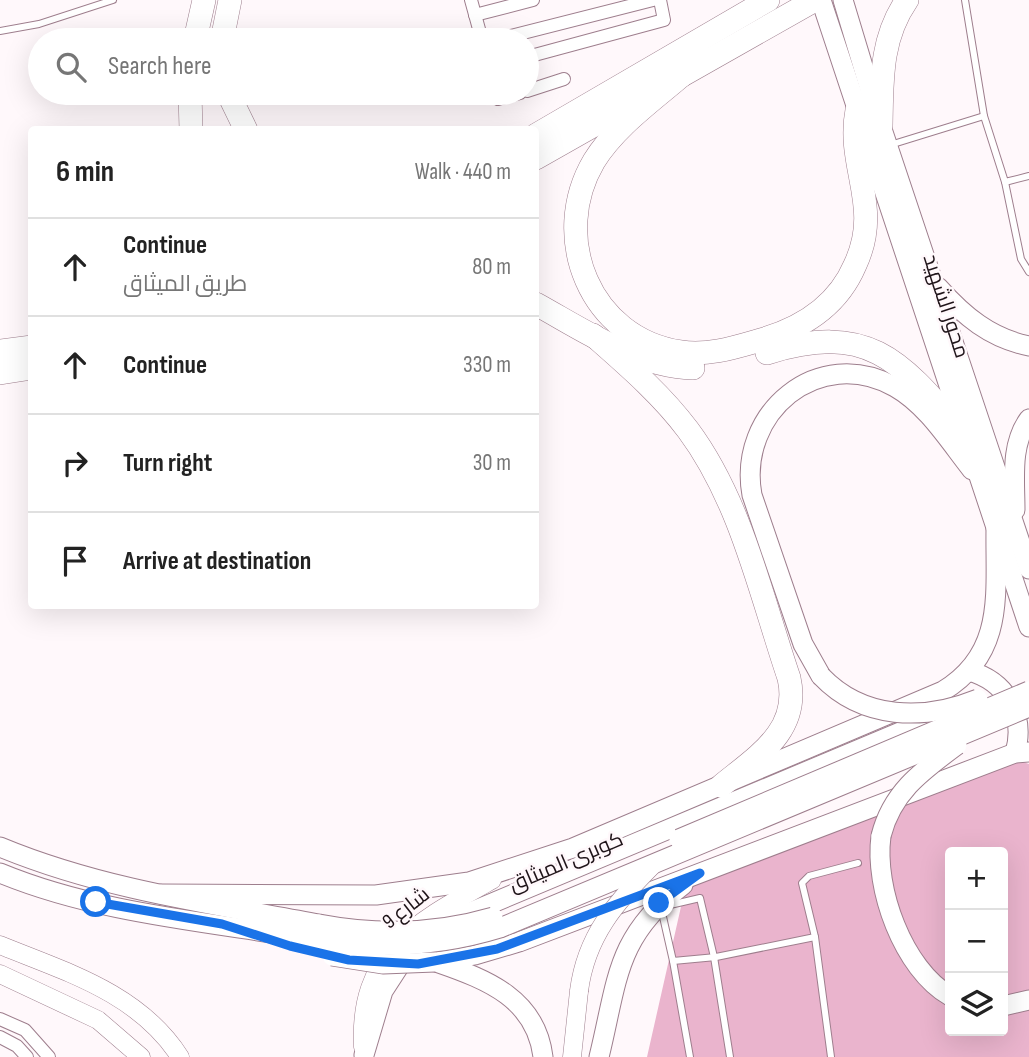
<!DOCTYPE html>
<html lang="en">
<head>
<meta charset="utf-8">
<style>
  body { margin:0; font-family:"Sofia Sans Condensed",Cairo,sans-serif; background:#f2f2f2; color:#222 }
  .controls { position:absolute; right:21px; bottom:21px; display:grid; overflow:hidden; border-radius:7px; box-shadow:0 7px 28px #0002 }
  .controls button { width:63px; height:63px; display:grid; place-items:center; padding:0; border:0; border-bottom:2px solid #e0e0e0; background:#fff; color:#222; font:35px sans-serif }
  .stop { position:absolute; width:21px; height:21px; margin:-16px; border:5px solid #1a73e8; border-radius:50%; background:#fff }
  .stop.end { background:#1a73e8; border-color:#fff; box-shadow:0 2px 7px #0008 }
  .list { margin:0; padding:0; list-style:none }
  h2 { display:flex; justify-content:space-between; align-items:center; height:91px; margin:0; padding:0 28px; font-size:30px }
  h2 small { font-size:23px; font-weight:400; color:#767676 }
  .list li { display:grid; grid-template-columns:46px 1fr auto; gap:21px; align-items:center; box-sizing:border-box; height:98px; padding:0 28px; border-top:2px solid #e0e0e0 }
  .list b { display:block; font-size:26px; white-space:nowrap }
  .list p { margin:0; font-size:23px; white-space:nowrap; color:#767676 }
  .list em { font-size:23px; font-style:normal; color:#767676 }
  .icon { flex:none; width:38px; height:38px; fill:none; stroke:currentColor; stroke-width:2; stroke-linecap:round; stroke-linejoin:round }
  .map { position:relative; flex:none; width:1029px; height:1057px; overflow:hidden }
  .search { position:absolute; background:#fff; box-shadow:0 7px 28px #0002; left:28px; top:28px; width:511px; height:77px; display:flex; align-items:center; gap:18px; box-sizing:border-box; padding:0 24px; border-radius:38px; color:#767676; font-size:26px }
  .panel { position:absolute; background:#fff; box-shadow:0 7px 28px #0002; left:28px; top:126px; width:511px; height:483px; border-radius:7px }
  .map>svg:first-child { display:block }
  .green { fill:#eab4cd; fill-rule:evenodd }
  .lines { fill:none; stroke-linecap:round; stroke-linejoin:round }
  .lane-casing { stroke:#9e7e8d; stroke-width:8 }
  .street-casing { stroke:#9e7e8d; stroke-width:14 }
  .secondary-casing { stroke:#9e7e8d; stroke-width:19 }
  .primary-casing { stroke:#9e7e8d; stroke-width:21 }
  .highway-casing { stroke:#9e7e8d; stroke-width:24 }
  .lane { stroke:#fff; stroke-width:6 }
  .street { stroke:#fff; stroke-width:12 }
  .secondary { stroke:#fff; stroke-width:18 }
  .primary { stroke:#fff; stroke-width:19 }
  .highway { stroke:#fff; stroke-width:23 }
  .secondary-bridge-casing { stroke:#9e7e8d; stroke-width:19; stroke-linecap:butt }
  .primary-bridge-casing { stroke:#9e7e8d; stroke-width:21; stroke-linecap:butt }
  .secondary-bridge { stroke:#fff; stroke-width:18 }
  .primary-bridge { stroke:#fff; stroke-width:19 }
  .route { stroke:#1a73e8; stroke-width:9 }
  .labels { text-anchor:middle; dominant-baseline:central; stroke-width:5; stroke-linejoin:round; paint-order:stroke }
  .street-label { font-size:21px; fill:#1f1419; stroke:#fff8fb }
</style>
</head>
<body>
<div class="map">
<svg width="1029" height="1057" viewBox="0 0 1029 1057">
  <rect width="100%" height="100%" fill="#fff8fb"/>
  <path class="green" d="M1006 756 1029 764V1057H647L685 889ZM950 852H1003V1031H950Z"/>
  <g class="lines">
    <g class="lane-casing">
      <g id="lane">
        <path d="M965 0 984 116 1005 182 1029 176"/>
        <path d="M0 31 39 24 113 0"/>
        <path d="M890 145 984 116"/>
        <path d="M1005 182 1021 259 1029 272"/>
        <path d="M670 905 700 898 714 957 730 1057"/>
        <path d="M661 908 673 961 716 957 815 937 802 883 809 876 858 863"/>
        <path d="M815 937 831 1057"/>
        <path d="M673 961 690 1057"/>
      </g>
    </g>
    <g class="street-casing">
      <g id="street">
        <path d="M471 0 482 40"/>
        <path d="M475 15 533 0"/>
        <path d="M495 40 653 0"/>
        <path d="M527 57 664 20 660 0"/>
        <path d="M527 91 564 79"/>
        <path d="M496 93 498 99 520 93"/>
        <path d="M0 1019 25 1030 49 1057"/>
        <path d="M0 1037 17 1046 27 1057"/>
      </g>
    </g>
    <g class="secondary-casing">
      <g id="secondary">
        <path d="M0 945C66 972 139 993 180 1057"/>
        <path d="M0 974 98 1020 141 1057"/>
        <path d="M363 1047C358 951 418 921 492 880"/>
        <path d="M572 1057 579 991"/>
      </g>
    </g>
    <g class="primary-casing">
      <g id="primary">
        <path d="M821 0 1029 627"/>
        <path d="M843 0 881 126 1029 569"/>
        <path d="M938 287C964 316 990 338 1029 346"/>
        <path d="M1015 510C1015 479 1010 445 1029 419"/>
        <path d="M969 671C1006 681 1026 715 1015 753"/>
        <path d="M821 676 803 644 752 495C737 413 818 344 895 387 927 405 949 441 972 470"/>
        <path d="M881 836C874 888 903 969 950 996"/>
        <path d="M0 847C101 889 211 904 319 924"/>
        <path d="M0 873C99 914 211 922 316 940"/>
        <path d="M161 894 376 895 469 882 573 848 943 691C1006 653 995 592 996 529"/>
        <path d="M440 925 948 712"/>
        <path d="M435 962 475 955 519 942 1015 753 1029 752"/>
        <path d="M439 963C488 980 536 999 543 1057"/>
        <path d="M1003 1006 1029 1000"/>
        <path d="M364 1055 383 991 407 954"/>
        <path d="M599 1057C618 980 615 937 683 885"/>
      </g>
    </g>
    <g class="highway-casing">
      <g id="highway">
        <path d="M195 40 204 0"/>
        <path d="M222 40 230 0"/>
        <path d="M681 76C652 101 615 127 594 161 549 237 590 339 681 352 710 356 736 347 764 339 804 327 838 305 855 265 883 206 846 167 857 110"/>
        <path d="M190 93 191 130"/>
        <path d="M228 93 246 130"/>
        <path d="M881 126C882 81 880 39 907 0"/>
        <path d="M536 135 768 0"/>
        <path d="M536 158 815 0"/>
        <path d="M536 304C585 331 635 366 693 368"/>
        <path d="M593 335C627 365 661 394 688 430 741 501 761 596 789 678 801 731 756 757 721 786"/>
        <path d="M0 351 32 347"/>
        <path d="M767 353C872 320 903 364 966 437"/>
        <path d="M0 373 32 368"/>
      </g>
    </g>
    <use href="#lane" class="lane"/>
    <use href="#street" class="street"/>
    <use href="#secondary" class="secondary"/>
    <use href="#primary" class="primary"/>
    <use href="#highway" class="highway"/>
    <g class="secondary-bridge-casing">
      <path id="secondary-bridge" d="M579 991C586 936 616 902 653 865"/>
    </g>
    <g class="primary-bridge-casing">
      <g id="primary-bridge">
        <path d="M821 676C863 720 924 721 978 699"/>
        <path d="M881 836C892 792 922 771 957 745"/>
        <path d="M679 839 1029 691"/>
        <path d="M319 924C377 935 435 934 493 917"/>
        <path d="M316 940C379 950 438 947 500 928L1029 707"/>
        <path d="M332 956 383 964 435 962"/>
      </g>
    </g>
    <use href="#secondary-bridge" class="secondary-bridge"/>
    <use href="#primary-bridge" class="primary-bridge"/>
  </g>
  <g class="lines">
    <path class="route" d="M96 902 222 924 290 946 349 960 418 964 497 949 700 873 659 903"/>
  </g>
  <g class="labels">
    <g class="street-label">
      <text transform="translate(946 306) rotate(72)">محور الشهيد</text>
      <text transform="translate(566 862) rotate(-23)">كوبرى الميثاق</text>
      <text transform="translate(406 908) rotate(-38)">شارع 9</text>
    </g>
  </g>
</svg>
<div class="controls">
<button>+</button>
<button>−</button>
<button><svg class="icon" aria-label="layers" viewBox="0 0 24 24"><path d="M12 4l9 5-9 5-9-5zM3 14l9 5 9-5"/></svg></button>
</div>
<div class="stop" style="left:96px;top:902px"></div>
<div class="stop end" style="left:659px;top:903px"></div>
<div class="search"><svg class="icon" aria-label="search" viewBox="0 0 24 24"><circle cx="10" cy="10" r="6"/><path d="M15 15l6 6"/></svg>Search here</div>
<section class="panel">
<h2>6 min<small>Walk · 440 m</small></h2>
<ul class="list">
<li><svg class="icon" aria-label="ahead" viewBox="0 0 24 24"><path d="M12 20V5M6 11l6-6 6 6"/></svg><div><b>Continue</b><p>طريق الميثاق</p></div><em>80 m</em></li>
<li><svg class="icon" aria-label="ahead" viewBox="0 0 24 24"><path d="M12 20V5M6 11l6-6 6 6"/></svg><div><b>Continue</b></div><em>330 m</em></li>
<li><svg class="icon" aria-label="right" viewBox="0 0 24 24"><path d="M7 20v-9h11M14 6l5 5-5 5"/></svg><div><b>Turn right</b></div><em>30 m</em></li>
<li><svg class="icon" aria-label="arrive" viewBox="0 0 24 24"><path d="M6 21V4h12l-3 4 3 4H6"/></svg><div><b>Arrive at destination</b></div></li>
</ul>
</section>
</div>
</body>
</html>
